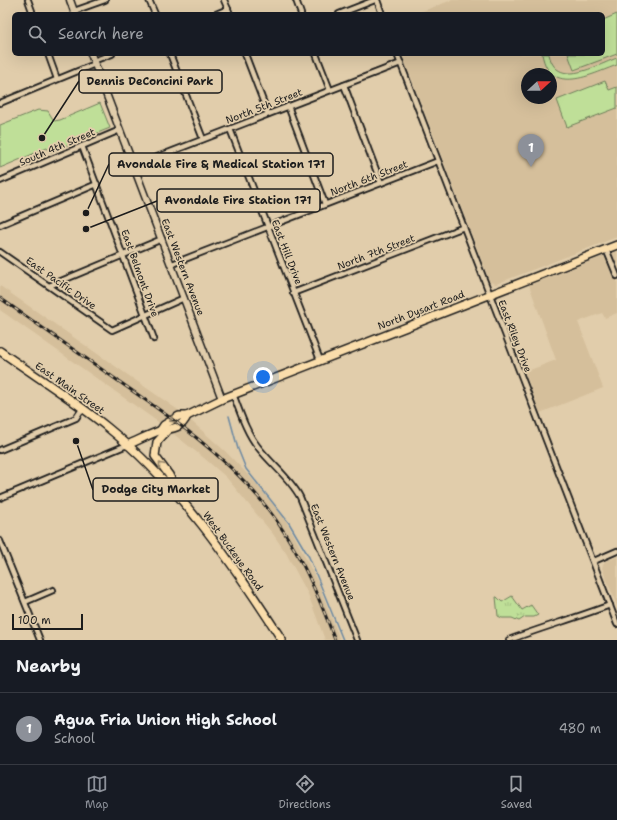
<!DOCTYPE html>
<html lang="en">
<head>
<meta charset="utf-8">
<style>
  body { margin:0; font-family:"Shantell Sans",sans-serif; background:#20242c; color:#f1f3f6 }
  .compass { position:absolute; left:521px; top:68px; width:36px; height:36px; border-radius:50%; background:#171b24; box-shadow:0 4px 16px #0002; rotate:69deg }
  .scale { position:absolute; left:12px; bottom:10px; width:71px; box-sizing:border-box; padding-left:4px; border:2px solid #1c1c1c; border-top:0; font-size:11px; line-height:14px; white-space:nowrap; color:#1c1c1c; -webkit-text-stroke:3px #e1cdab; paint-order:stroke }
  .you { position:absolute; left:263px; top:377px; width:14px; height:14px; margin:-10px; border:3px solid #fff; border-radius:50%; background:#1a73e8; box-shadow:0 0 0 6px #1a73e833 }
  .badge { display:grid; place-items:center; width:26px; height:26px; border-radius:50%; background:#8c9099; color:#fff; font-size:13px; font-weight:700 }
  .pin { position:absolute; translate:-50% -33px; filter:drop-shadow(0 1px 2px #0008) }
  .pin::after { content:''; position:absolute; top:21px; width:14px; height:12px; background:inherit; clip-path:polygon(0 0,100% 0,50% 100%) }
  .list { margin:0; padding:0; list-style:none }
  h2 { display:flex; justify-content:space-between; align-items:center; height:52px; margin:0; padding:0 16px; font-size:17px }
  h2 small { font-size:13px; font-weight:400; color:#9ea1a6 }
  .list li { display:grid; grid-template-columns:26px 1fr auto; gap:12px; align-items:center; box-sizing:border-box; height:72px; padding:0 16px; border-top:1px solid #363941 }
  .list b { display:block; font-size:15px; white-space:nowrap }
  .list p { margin:0; font-size:13px; white-space:nowrap; color:#9ea1a6 }
  .list em { font-size:13px; font-style:normal; color:#9ea1a6 }
  .icon { flex:none; width:22px; height:22px; fill:none; stroke:currentColor; stroke-width:2; stroke-linecap:round; stroke-linejoin:round }
  .map { position:relative; flex:none; width:617px; height:640px; overflow:hidden }
  .search { position:absolute; background:#171b24; box-shadow:0 4px 16px #0002; left:12px; right:12px; top:12px; height:44px; display:flex; align-items:center; gap:10px; box-sizing:border-box; padding:0 14px; border-radius:6px; color:#9ea1a6; font-size:15px }
  .sheet { height:124px; background:#171b24 }
  nav { display:flex; justify-content:space-around; align-items:center; box-sizing:border-box; height:56px; border-top:1px solid #363941; background:#171b24; font-size:11px; color:#9ea1a6 }
  nav a { display:grid; justify-items:center; gap:2px }
  nav .on { color:#8c9099 }
  .map>svg:first-child { display:block }
  .built { fill:#d5bf9b; fill-rule:evenodd }
  .grass { fill:url(#grass-tufts); stroke:#6e7e5a }
  .park { fill:#bfdf98; stroke:#6e7e5a }
  .lines { fill:none; stroke-linecap:round; stroke-linejoin:round }
  .stream { stroke:#6b88a2; stroke-width:1.5 }
  .street-casing { stroke:#1c1c1c; stroke-width:8 }
  .secondary-casing { stroke:#1c1c1c; stroke-width:9 }
  .primary-casing { stroke:#1c1c1c; stroke-width:10 }
  .street { stroke:#e1cdab; stroke-width:4.5 }
  .secondary { stroke:#e1cdab; stroke-width:6 }
  .primary { stroke:#faddab; stroke-width:7 }
  .rail-casing { stroke:#1c1c1c; stroke-width:3 }
  .rail { stroke:#e1cdab; stroke-width:1.5; stroke-dasharray:4.5; stroke-linecap:butt }
  .oneway { stroke:#96866b }
  .labels { text-anchor:middle; dominant-baseline:central; stroke-width:3.5; stroke-linejoin:round; paint-order:stroke }
  .street-label { font-size:10px; fill:#1c1c1c; stroke:#e1cdab }
  .leader { fill:none; stroke:#1c1c1c; stroke-width:1.5 }
  .callout-dot { fill:#1c1c1c; stroke:#e1cdab; stroke-width:1.5 }
  .callout { fill:#e1cdab; stroke:#1c1c1c; stroke-width:1.5 }
  .callout-label { font-size:11px; text-anchor:middle; font-weight:bold; fill:#1c1c1c }
</style>
</head>
<body>
<div class="map">
<svg width="617" height="640" viewBox="0 0 617 640">
  <defs>
    <pattern id="grass-tufts" width="24" height="20" patternUnits="userSpaceOnUse"><rect width="24" height="20" fill="#bfdf98"/><path d="M3 7l-1-3M5 7V3M7 7l1-3M15 17l-1-3M17 17v-4M19 17l1-3" fill="none" stroke="#a4bf82"/></pattern>
  </defs>
  <rect width="100%" height="100%" fill="#e1cdab"/>
  <filter id="ink" filterUnits="userSpaceOnUse"><feTurbulence type="fractalNoise" baseFrequency=".025" numOctaves="2"/><feDisplacementMap in="SourceGraphic" scale="8" xChannelSelector="R" yChannelSelector="G"/><feConvolveMatrix kernelMatrix="1 2 1 2 8 2 1 2 1" color-interpolation-filters="sRGB"/></filter>
  <g filter="url(#ink)">
    <g class="built">
      <path d="M452 0H617V237L496 284 490 282 402 54H603V14H415ZM527 74H551V98H527Z"/>
      <path d="M617 251V313L605 318 602 313 578 322 603 388 540 413 525 372 556 360 529 285Z"/>
      <path d="M0 286 181 412 226 452 254 481 285 519 297 541 319 585 340 640H325L308 594 286 553 273 534 226 477 204 458 161 424 0 310Z"/>
      <path d="M617 557V606L602 568 604 562Z"/>
    </g>
    <path class="grass" d="M512 596 522 610 531 605 538 615 534 617H525L519 621 512 618H502L498 616 496 597H497L502 602Z"/>
    <g class="park">
      <path d="M617 14V54L574 70 568 54H603V20Z"/>
      <path d="M542 54H549C556 90 597 65 617 58V65C592 74 550 97 542 54Z"/>
      <path d="M605 81 609 90 617 87V108L567 127 557 100Z"/>
      <path d="M100 103 110 128 50 152 47 148 0 168V125L38 110 48 111 54 121 60 120Z"/>
    </g>
    <g class="lines">
      <path class="stream" d="M229 416 238 449 246 469 289 523 309 557 343 640"/>
      <g class="street-casing">
        <g id="street">
          <path d="M28 0 32 11"/>
          <path d="M149 0 155 14"/>
          <path d="M224 0 230 14"/>
          <path d="M296 0 301 14"/>
          <path d="M377 0 382 14"/>
          <path d="M74 11 105 0"/>
          <path d="M216 14 228 9"/>
          <path d="M339 14 375 0"/>
          <path d="M48 54 57 79"/>
          <path d="M170 54 203 139"/>
          <path d="M245 54 268 114"/>
          <path d="M316 54 330 90"/>
          <path d="M397 54 617 624"/>
          <path d="M93 61 112 54"/>
          <path d="M344 85 381 183"/>
          <path d="M0 103 95 64"/>
          <path d="M288 106 325 204"/>
          <path d="M230 129 320 360"/>
          <path d="M82 146 154 339"/>
          <path d="M134 166 401 63"/>
          <path d="M0 181 120 130"/>
          <path d="M0 225 97 184"/>
          <path d="M606 249 617 276"/>
          <path d="M0 252 112 330 184 298"/>
          <path d="M172 264 438 161"/>
          <path d="M49 286 162 239"/>
          <path d="M293 293 464 227"/>
          <path d="M233 394C240 412 246 432 258 447 271 464 290 478 300 497L357 640"/>
          <path d="M0 450 76 418 82 409"/>
          <path d="M0 498 127 445"/>
          <path d="M0 541 40 640"/>
          <path d="M594 561 617 551"/>
          <path d="M25 602 53 590"/>
          <path d="M509 640C543 627 576 618 610 605"/>
        </g>
      </g>
      <g class="secondary-casing">
        <g id="secondary">
          <path d="M70 0 75 14"/>
          <path d="M91 54 222 399"/>
        </g>
      </g>
      <g class="primary-casing">
        <g id="primary">
          <path d="M0 351C35 376 73 399 107 427 179 485 232 562 282 640"/>
          <path d="M160 431 164 425 179 416H187L222 399 617 245"/>
          <path d="M167 431 157 442 155 456 169 475 177 491"/>
          <path d="M127 445C137 441 148 435 159 431 170 428 181 430 187 416"/>
        </g>
      </g>
      <use href="#street" class="street"/>
      <use href="#secondary" class="secondary"/>
      <use href="#primary" class="primary"/>
      <g class="rail-casing">
        <path id="rail" d="M0 298C41 327 83 356 124 385 173 419 222 453 260 499 295 541 316 589 335 640"/>
      </g>
      <use href="#rail" class="rail"/>
    </g>
    <defs><path id="oneway-chevron" d="M-2-3.5L2.5 0L-2 3.5" fill="none" stroke-width="1.6" stroke-linecap="round" stroke-linejoin="round"/></defs>
    <g class="oneway">
      <use href="#oneway-chevron" transform="translate(172 420) rotate(150)"/>
      <use href="#oneway-chevron" transform="translate(161 465) rotate(-128)"/>
    </g>
  </g>
  <g class="labels">
    <g class="street-label">
      <text transform="translate(264 106) rotate(-21)">North 5th Street</text>
      <text transform="translate(57 147) rotate(-23)">South 4th Street</text>
      <text transform="translate(369 178) rotate(-21)">North 6th Street</text>
      <text transform="translate(287 252) rotate(69)">East Hill Drive</text>
      <text transform="translate(376 252) rotate(-21)">North 7th Street</text>
      <text transform="translate(183 267) rotate(69)">East Western Avenue</text>
      <text transform="translate(140 273) rotate(70)">East Belmont Drive</text>
      <text transform="translate(61 283) rotate(35)">East Pacific Drive</text>
      <text transform="translate(421 310) rotate(-21)">North Dysart Road</text>
      <text transform="translate(515 336) rotate(69)">East Riley Drive</text>
      <text transform="translate(70 388) rotate(35)">East Main Street</text>
      <text transform="translate(233 551) rotate(54)">West Buckeye Road</text>
      <text transform="translate(333 552) rotate(68)">East Western Avenue</text>
    </g>
  </g>
  <path class="leader" d="M42 138L79 81M86 213L109 164M86 229L157 201M76 441L93 490"/>
  <g class="callout-dot">
    <circle cx="42" cy="138" r="4"/>
    <circle cx="86" cy="213" r="4"/>
    <circle cx="86" cy="229" r="4"/>
    <circle cx="76" cy="441" r="4"/>
  </g>
  <g class="callout">
    <rect x="79" y="70" width="143" height="23" rx="4"/>
    <rect x="109" y="153" width="224" height="23" rx="4"/>
    <rect x="157" y="189" width="163" height="23" rx="4"/>
    <rect x="93" y="478" width="125" height="23" rx="4"/>
  </g>
  <g class="callout-label">
    <text x="150" y="85">Dennis DeConcini Park</text>
    <text x="221" y="168">Avondale Fire &amp; Medical Station 171</text>
    <text x="238" y="204">Avondale Fire Station 171</text>
    <text x="156" y="493">Dodge City Market</text>
  </g>
</svg>
<svg class="compass" viewBox="-18 -18 36 36"><path d="M0-13l5 13h-10z" fill="#e53935"/><path d="M0 13l5-13h-10z" fill="#9ea1a6"/></svg>
<div class="scale">100 m</div>
<div class="you"></div>
<div class="pin badge" style="left:531px;top:167px">1</div>
<div class="search"><svg class="icon" aria-label="search" viewBox="0 0 24 24"><circle cx="10" cy="10" r="6"/><path d="M15 15l6 6"/></svg>Search here</div>
</div>
<section class="sheet">
<h2>Nearby<small></small></h2>
<ul class="list">
<li><span class="badge">1</span><div><b>Agua Fria Union High School</b><p>School</p></div><em>480 m</em></li>
</ul>
</section>
<nav>
<a class="on"><svg class="icon" aria-label="map" viewBox="0 0 24 24"><path d="M3 6l6-2 6 2 6-2v14l-6 2-6-2-6 2zM9 4v14M15 6v14"/></svg>Map</a>
<a><svg class="icon" aria-label="directions" viewBox="0 0 24 24"><path d="M12 3l9 9-9 9-9-9zM9 14v-3h6M13 9l2 2-2 2"/></svg>Directions</a>
<a><svg class="icon" aria-label="saved" viewBox="0 0 24 24"><path d="M7 4h10v16l-5-4-5 4z"/></svg>Saved</a>
</nav>
</body>
</html>
